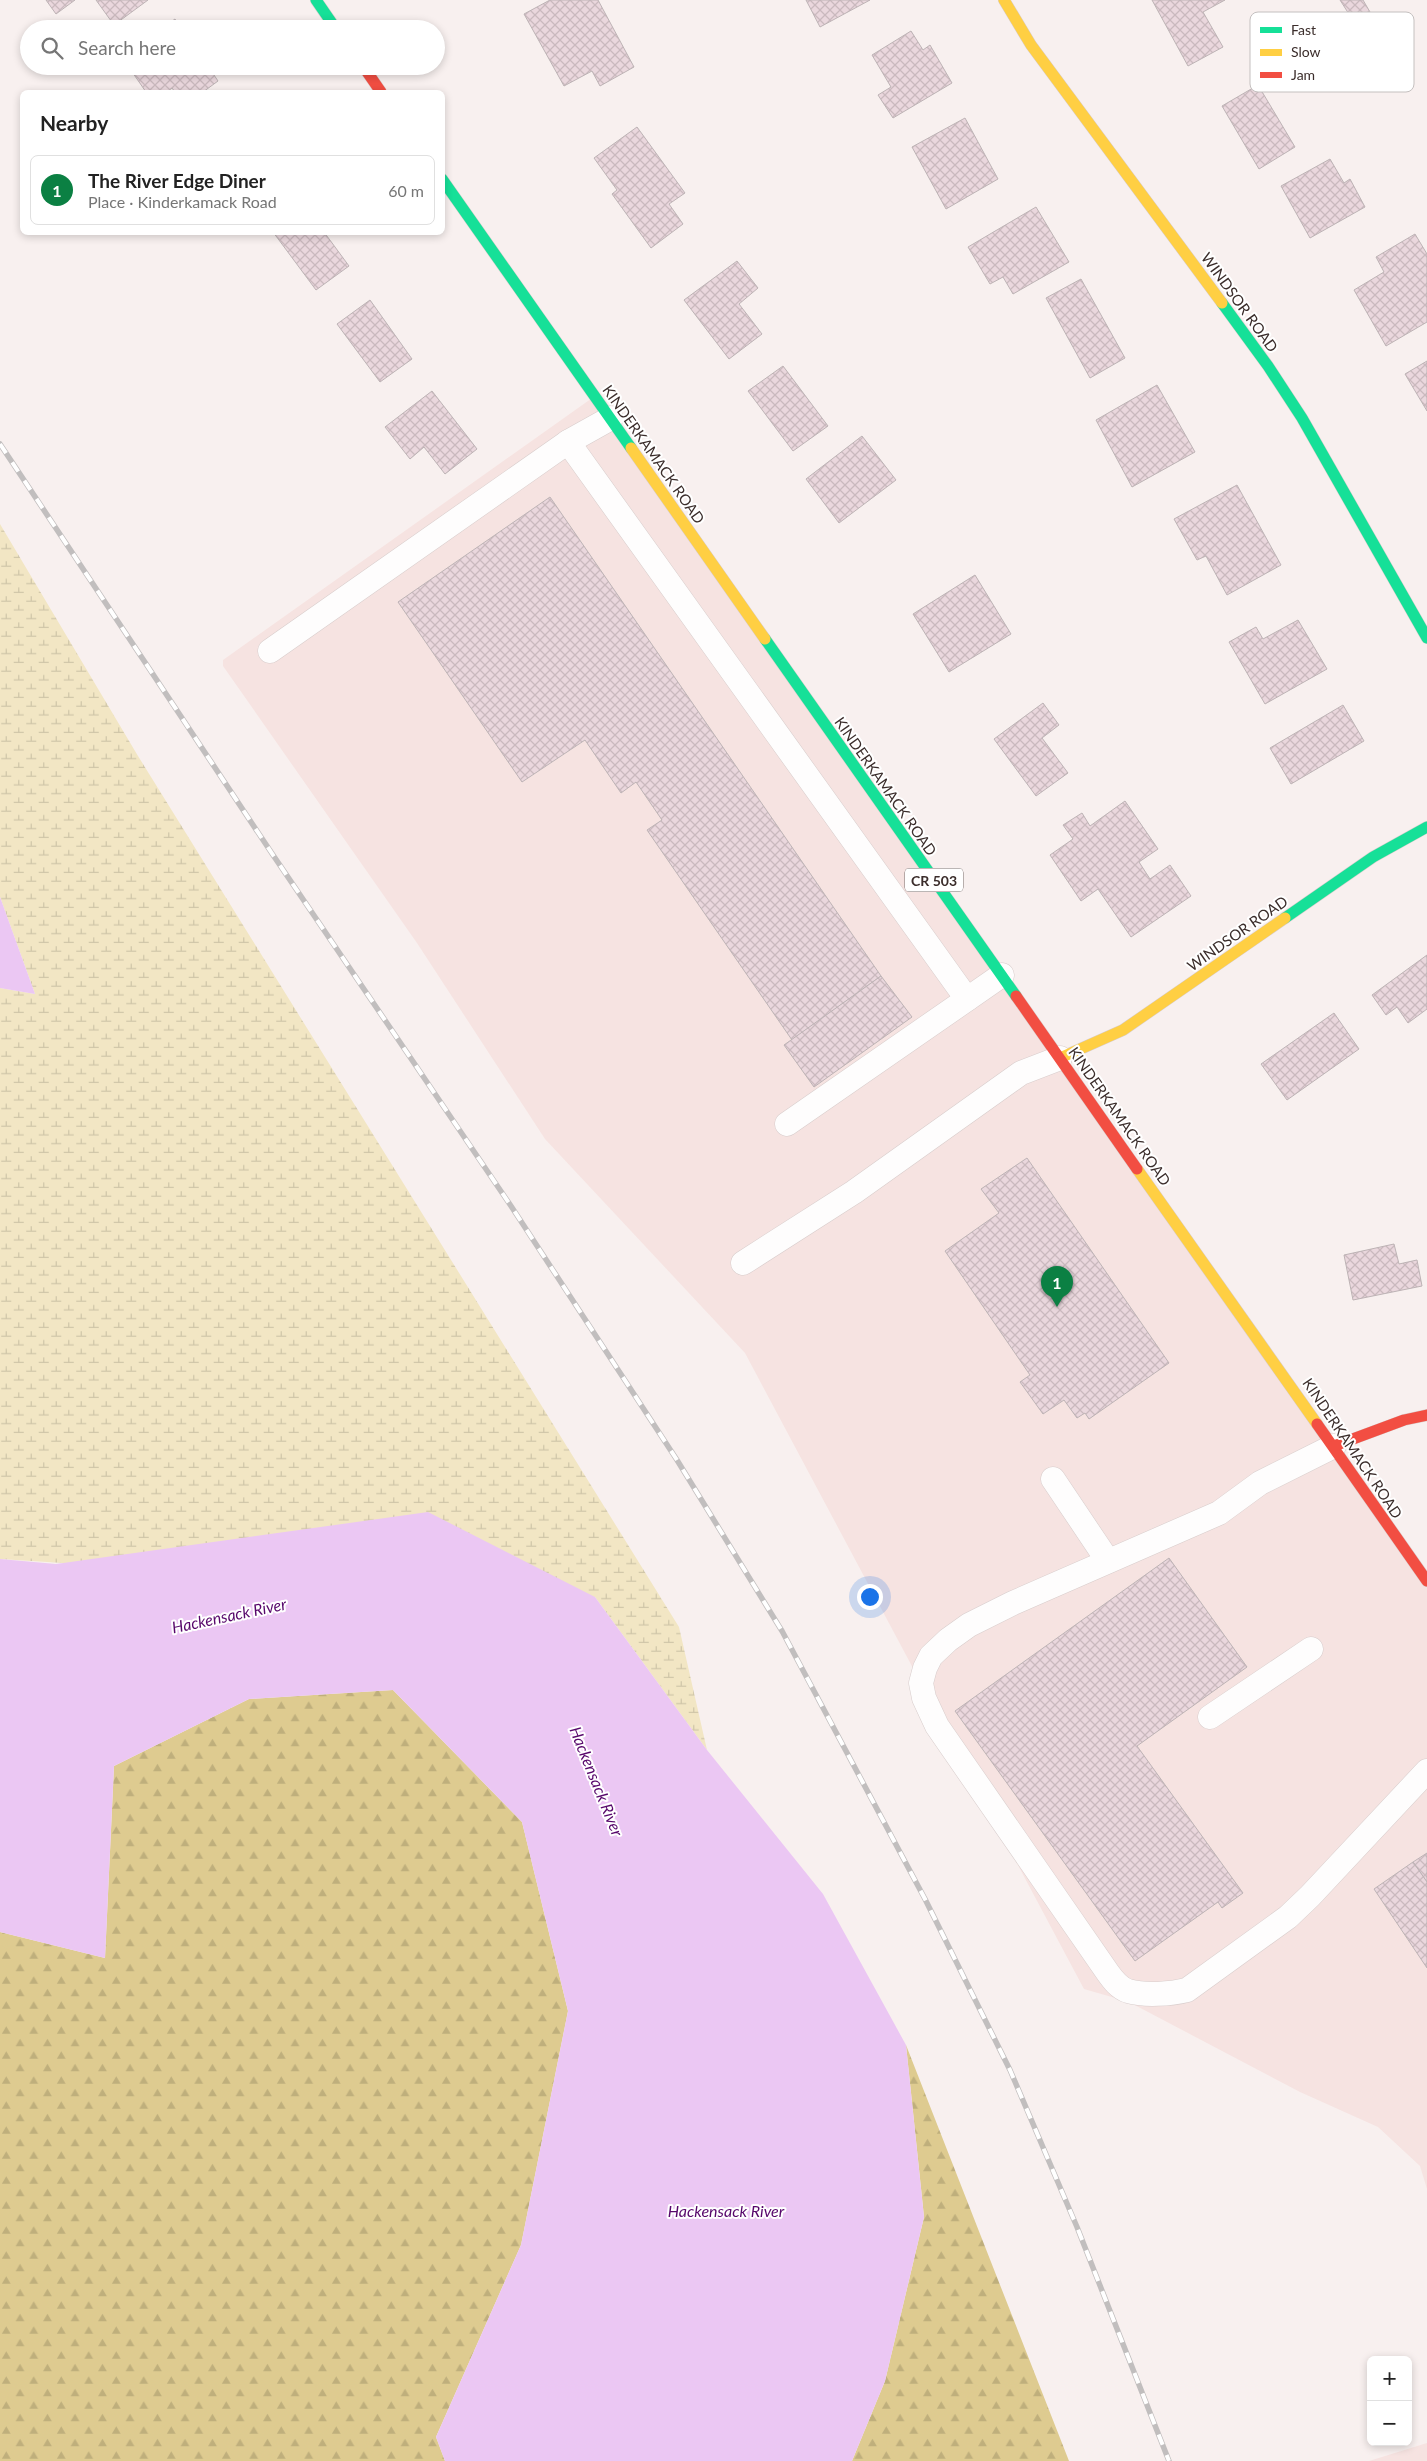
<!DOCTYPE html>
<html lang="en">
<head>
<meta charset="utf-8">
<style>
  body { margin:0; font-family:Lato,sans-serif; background:#f2f2f2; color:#222 }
  .controls { position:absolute; right:15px; bottom:15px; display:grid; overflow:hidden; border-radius:8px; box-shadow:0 2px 8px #0003 }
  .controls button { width:45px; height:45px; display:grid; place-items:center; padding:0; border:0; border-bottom:1px solid #e0e0e0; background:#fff; color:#222; font:25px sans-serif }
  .you { position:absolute; left:869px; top:1596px; width:18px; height:18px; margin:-12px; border:4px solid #fff; border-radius:50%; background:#1a73e8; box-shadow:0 0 0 8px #1a73e833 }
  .badge { display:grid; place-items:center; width:32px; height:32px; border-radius:50%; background:#0b8043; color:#fff; font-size:16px; font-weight:700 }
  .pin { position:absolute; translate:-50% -41px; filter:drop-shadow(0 1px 2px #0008) }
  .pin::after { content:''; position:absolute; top:26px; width:18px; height:15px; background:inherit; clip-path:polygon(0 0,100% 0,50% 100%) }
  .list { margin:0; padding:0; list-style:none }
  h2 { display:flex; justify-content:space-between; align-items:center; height:65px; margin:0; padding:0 20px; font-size:21px }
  h2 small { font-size:16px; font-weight:400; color:#767676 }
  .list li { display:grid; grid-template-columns:32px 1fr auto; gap:15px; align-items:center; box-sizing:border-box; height:70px; margin:0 10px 10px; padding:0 10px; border:1px solid #e0e0e0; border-radius:8px }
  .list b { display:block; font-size:19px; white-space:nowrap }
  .list p { margin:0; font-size:16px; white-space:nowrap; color:#767676 }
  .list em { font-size:16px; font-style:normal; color:#767676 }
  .icon { flex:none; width:28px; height:28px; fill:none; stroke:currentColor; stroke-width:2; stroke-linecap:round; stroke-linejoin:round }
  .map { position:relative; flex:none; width:1427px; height:2461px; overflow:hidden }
  .search { position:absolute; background:#fff; box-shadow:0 2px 8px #0003; left:20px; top:20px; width:425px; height:55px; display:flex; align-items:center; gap:12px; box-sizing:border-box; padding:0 18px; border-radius:28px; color:#767676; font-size:19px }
  .panel { position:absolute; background:#fff; box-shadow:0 2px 8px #0003; left:20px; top:90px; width:425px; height:145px; border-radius:8px }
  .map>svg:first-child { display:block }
  .built { fill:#f6e3e1 }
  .forest { fill:url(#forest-firs) }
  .wetland { fill:url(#wetland-marsh) }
  .water { fill:#ebc7f3 }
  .building { fill:url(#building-cross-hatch); stroke:#bdb3b5 }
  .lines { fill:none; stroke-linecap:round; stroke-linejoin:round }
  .lane-casing { stroke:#d8cdcc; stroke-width:25 }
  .fast-casing { stroke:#d8cdcc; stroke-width:12 }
  .slow-casing { stroke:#d8cdcc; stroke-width:12 }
  .jam-casing { stroke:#d8cdcc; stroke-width:12 }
  .lane { stroke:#fefdfd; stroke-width:24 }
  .fast { stroke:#16e098; stroke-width:11 }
  .slow { stroke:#ffcf43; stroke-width:11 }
  .jam { stroke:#f24e42; stroke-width:11 }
  .rail-casing { stroke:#c1bebe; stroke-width:5.5 }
  .rail { stroke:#fff; stroke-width:4; stroke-dasharray:11; stroke-linecap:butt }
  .labels { text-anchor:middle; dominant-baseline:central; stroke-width:4; stroke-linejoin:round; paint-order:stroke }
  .shield { fill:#fff; stroke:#766c6b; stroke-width:1 }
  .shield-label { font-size:14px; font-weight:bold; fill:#3b2d2b }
  .street-label { font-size:15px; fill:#3b2d2b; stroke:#fff }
  .water-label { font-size:16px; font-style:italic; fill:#57076b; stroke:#fff }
  .key { fill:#fff; stroke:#c4c0bf; stroke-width:1 }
  .key-label { font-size:14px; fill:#3b2d2b }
</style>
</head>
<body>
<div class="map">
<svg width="1427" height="2461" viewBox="0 0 1427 2461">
  <defs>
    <pattern id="forest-firs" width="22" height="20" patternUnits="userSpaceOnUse" patternTransform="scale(1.25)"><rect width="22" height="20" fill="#decb90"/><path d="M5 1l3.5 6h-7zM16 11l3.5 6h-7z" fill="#bfaf7c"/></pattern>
    <pattern id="wetland-marsh" width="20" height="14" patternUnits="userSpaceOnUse" patternTransform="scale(1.25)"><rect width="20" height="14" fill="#f2e6c4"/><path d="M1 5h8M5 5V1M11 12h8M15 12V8" fill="none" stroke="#d0c6a9"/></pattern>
    <pattern id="building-cross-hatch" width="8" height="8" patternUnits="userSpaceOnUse" patternTransform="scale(1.25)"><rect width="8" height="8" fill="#ead7dd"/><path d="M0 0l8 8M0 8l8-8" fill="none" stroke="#cab9be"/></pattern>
  </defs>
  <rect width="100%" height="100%" fill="#f8f0ef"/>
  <g class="built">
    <path d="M595 396 1427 1581V2189L1420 2166 1378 2127 1300 2092 1129 2002 1084 1989 745 1353 545 1139 417 943 223 666V660Z"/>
    <path d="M1427 2443V2461H1369Z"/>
  </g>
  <g class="forest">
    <path d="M393 1690 522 1822 568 2011 521 2245 436 2437 445 2461H0V1932L105 1958 114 1766 249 1699Z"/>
    <path d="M906 2045 1069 2461H852L885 2381 924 2217Z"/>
  </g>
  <path class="wetland" d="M0 524 138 756 679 1627 707 1750 595 1597 0 1559V988L35 994 0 897Z"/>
  <g class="water">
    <path d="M0 897 35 994 0 988Z"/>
    <path d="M428 1512 595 1597 707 1750 823 1894 906 2045 924 2217 885 2381 852 2461H445L436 2437 521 2245 568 2011 522 1822 393 1690 249 1699 114 1766 105 1958 0 1932V1559L56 1564Z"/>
  </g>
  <g class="building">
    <path d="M46 0H75L56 14Z"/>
    <path d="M96 0H148L114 25Z"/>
    <path d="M550 0H598L634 67 600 86 592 71 564 86 524 14Z"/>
    <path d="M806 0H870L820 27Z"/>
    <path d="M1152 0H1225L1203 12 1223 47 1188 66Z"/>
    <path d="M1340 0H1363L1370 12 1354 22Z"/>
    <path d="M175 19 181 29H161Z"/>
    <path d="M911 31 923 50 930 45 952 83 893 118 878 95 891 87 872 55Z"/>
    <path d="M128 66H208L218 81 203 92H175L172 88 167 92H146Z"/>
    <path d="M1258 85 1295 147 1259 169 1222 106Z"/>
    <path d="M965 118 998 179 946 209 912 147Z"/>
    <path d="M637 127 685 193 669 204 683 224 651 248 612 194 617 190 594 158Z"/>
    <path d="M1330 159 1344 183 1350 179 1365 207 1310 238 1281 186Z"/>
    <path d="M1036 207 1069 262 1013 294 1003 277 990 284 968 247Z"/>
    <path d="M273 232H324L349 266 316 290Z"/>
    <path d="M1415 234 1427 254V322L1386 346 1354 290 1384 272 1376 257Z"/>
    <path d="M737 261 758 288 739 304 762 334 729 359 684 300Z"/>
    <path d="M1081 279 1125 358 1090 378 1046 298Z"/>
    <path d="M370 300 412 359 380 382 337 324Z"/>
    <path d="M1427 361V411L1405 374Z"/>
    <path d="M783 366 828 426 793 451 748 391Z"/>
    <path d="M1157 385 1195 452 1132 487 1096 420Z"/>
    <path d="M432 391 477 449 445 474 424 447 410 459 385 427Z"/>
    <path d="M862 436 896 480 839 523 806 479Z"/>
    <path d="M1237 485 1281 565 1227 595 1206 556 1197 560 1174 519Z"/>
    <path d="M550 497 881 976 792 1040 647 830 662 820 636 782 621 793 585 740 522 782 398 602Z"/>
    <path d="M975 575 1011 634 949 672 913 614Z"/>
    <path d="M1298 620 1327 669 1265 704 1229 642 1256 627 1263 639Z"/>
    <path d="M1043 703 1059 725 1042 738 1068 773 1036 796 994 739Z"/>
    <path d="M1343 705 1364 741 1291 784 1270 748Z"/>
    <path d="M1125 801 1158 849 1139 862 1150 879 1170 865 1191 896 1131 937 1098 889 1081 901 1050 855 1073 839 1063 825 1082 813 1090 826Z"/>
    <path d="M1427 955V1009L1408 1023 1397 1007 1386 1015 1372 995Z"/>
    <path d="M881 976 912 1017 814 1087 784 1045Z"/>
    <path d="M1334 1013 1359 1049 1287 1100 1261 1064Z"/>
    <path d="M1027 1158 1169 1363 1089 1419 1085 1413 1077 1418 1064 1400 1043 1414 1020 1382 1030 1375 945 1251 999 1213 981 1189Z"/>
    <path d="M1394 1244 1399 1264 1417 1260 1422 1286 1353 1300 1344 1255Z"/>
    <path d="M1169 1558 1247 1667 1137 1746 1243 1893 1222 1908 1218 1902 1135 1961 955 1711Z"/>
    <path d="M1427 1853V1882L1413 1862Z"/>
    <path d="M1413 1862 1427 1882V1968L1374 1889Z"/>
  </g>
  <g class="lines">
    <g class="lane-casing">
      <g id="lane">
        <path d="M568 442 967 999"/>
        <path d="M270 651 568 442 611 418"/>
        <path d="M787 1124 1002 975"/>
        <path d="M743 1263 854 1192 1021 1073 1060 1058"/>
        <path d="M1334 1446 1260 1483 1219 1513 1013 1603 969 1625 948 1640 931 1656 925 1668 921 1683 924 1698 937 1726 1108 1973C1113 1980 1119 1988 1128 1991 1145 1996 1171 1994 1187 1990L1288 1917 1310 1896 1427 1771"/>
        <path d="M1053 1479 1108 1561"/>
        <path d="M1210 1717 1311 1649"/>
      </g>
    </g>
    <g class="fast-casing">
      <g id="fast">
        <path d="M316 0 336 29"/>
        <path d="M442 179 631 448"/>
        <path d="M1222 303 1268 366 1302 418 1427 638"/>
        <path d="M765 639 1016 996"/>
        <path d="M1285 918 1373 857 1427 827"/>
      </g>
    </g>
    <g class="slow-casing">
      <g id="slow">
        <path d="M1004 0 1031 45 1222 303"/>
        <path d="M631 448 765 639"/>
        <path d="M1060 1058 1123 1030 1285 918"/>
        <path d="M1137 1169 1317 1424"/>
      </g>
    </g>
    <g class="jam-casing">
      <g id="jam">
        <path d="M363 66 381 92"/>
        <path d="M1016 996 1137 1169"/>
        <path d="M1317 1424 1427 1581"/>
        <path d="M1334 1446 1404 1420 1427 1415"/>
      </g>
    </g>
    <use href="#lane" class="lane"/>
    <use href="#fast" class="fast"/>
    <use href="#slow" class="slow"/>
    <use href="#jam" class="jam"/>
    <g class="rail-casing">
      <path id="rail" d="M0 444 273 855 511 1206 677 1460 782 1631 925 1899 1010 2070 1077 2227 1169 2461"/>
    </g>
    <use href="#rail" class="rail"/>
  </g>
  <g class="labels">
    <rect class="shield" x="905" y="868.5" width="58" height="23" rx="4"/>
    <g class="shield-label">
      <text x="934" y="880">CR 503</text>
    </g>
    <g class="street-label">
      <text transform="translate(1240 302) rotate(54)">WINDSOR ROAD</text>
      <text transform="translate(654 454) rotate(55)">KINDERKAMACK ROAD</text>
      <text transform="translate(886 786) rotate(55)">KINDERKAMACK ROAD</text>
      <text transform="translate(1237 933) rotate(-35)">WINDSOR ROAD</text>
      <text transform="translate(1120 1116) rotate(55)">KINDERKAMACK ROAD</text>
      <text transform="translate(1353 1448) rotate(56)">KINDERKAMACK ROAD</text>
    </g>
    <g class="water-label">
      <text transform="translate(229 1615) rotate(-12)">Hackensack River</text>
      <text transform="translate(597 1781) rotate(68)">Hackensack River</text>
      <text x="726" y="2210">Hackensack River</text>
    </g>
  </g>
  <rect x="1250" y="12" width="164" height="80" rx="8" class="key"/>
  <rect x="1260" y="27" width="22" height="6" fill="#16e098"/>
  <rect x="1260" y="49" width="22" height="7" fill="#ffcf43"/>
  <rect x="1260" y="72" width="22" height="6" fill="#f24e42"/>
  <g class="key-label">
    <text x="1291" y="35">Fast</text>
    <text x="1291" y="57">Slow</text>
    <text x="1291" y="80">Jam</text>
  </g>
</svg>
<div class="controls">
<button>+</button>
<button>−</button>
</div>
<div class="you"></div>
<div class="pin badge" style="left:1057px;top:1307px">1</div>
<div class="search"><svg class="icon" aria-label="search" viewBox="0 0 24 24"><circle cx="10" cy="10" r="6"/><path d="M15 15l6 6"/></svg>Search here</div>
<section class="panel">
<h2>Nearby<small></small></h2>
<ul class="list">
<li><span class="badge">1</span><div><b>The River Edge Diner</b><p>Place · Kinderkamack Road</p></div><em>60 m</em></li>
</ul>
</section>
</div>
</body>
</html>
